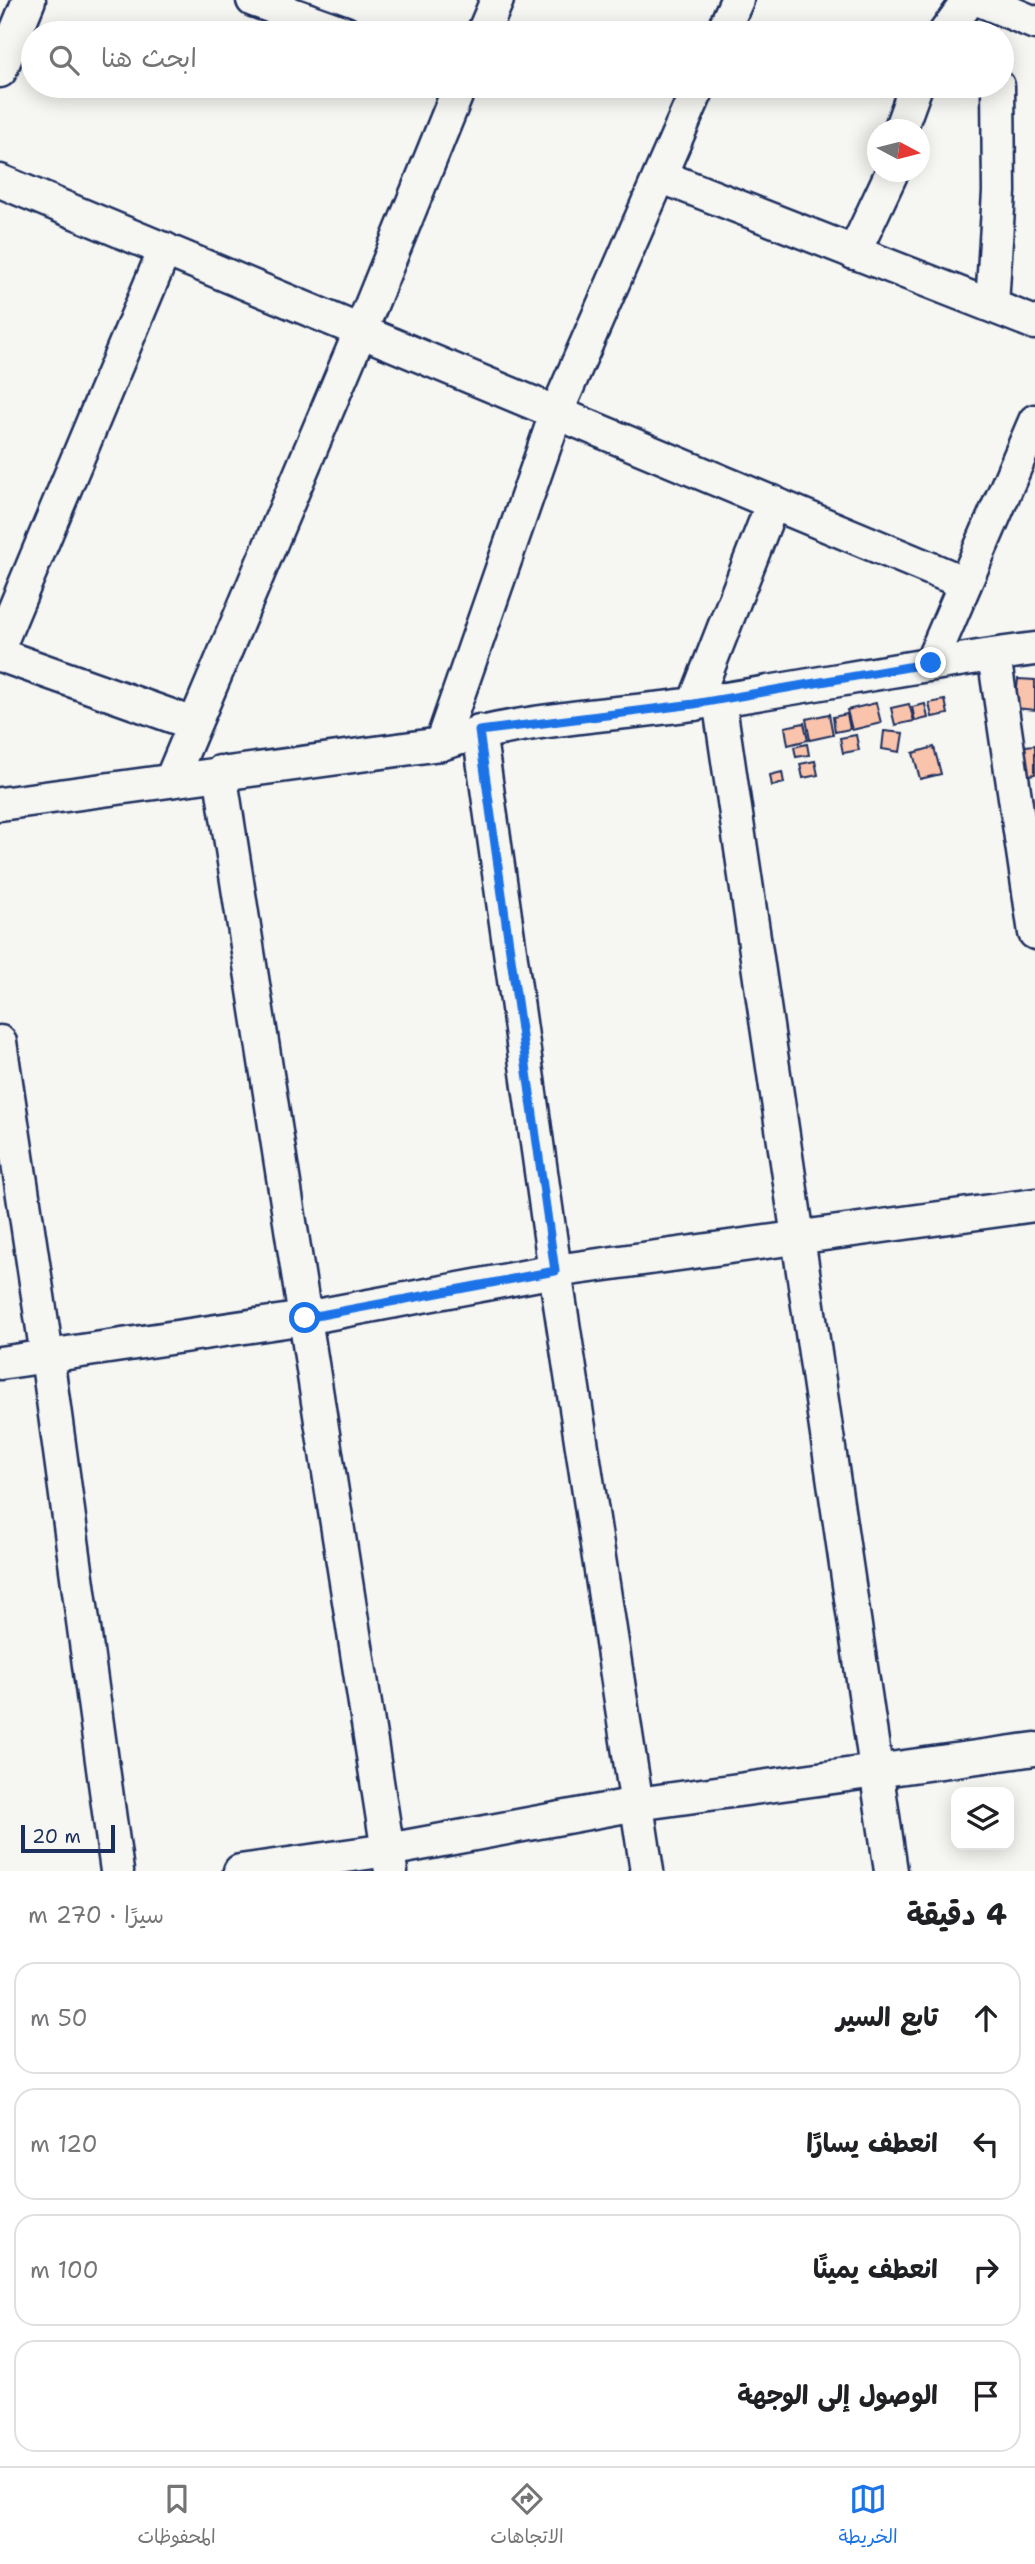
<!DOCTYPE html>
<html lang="ar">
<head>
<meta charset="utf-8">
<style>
  body { margin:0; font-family:"Shantell Sans","Playpen Sans Arabic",sans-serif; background:#f2f2f2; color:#202124; direction:rtl }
  .controls { position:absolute; right:21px; bottom:21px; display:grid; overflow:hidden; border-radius:14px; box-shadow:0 4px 18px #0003 }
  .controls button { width:63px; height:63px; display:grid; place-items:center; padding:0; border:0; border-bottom:2px solid #e0e0e0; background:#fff; color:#202124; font:35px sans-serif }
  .compass { position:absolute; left:867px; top:119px; width:63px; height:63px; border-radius:50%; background:#fff; box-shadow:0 4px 18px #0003; rotate:97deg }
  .scale { position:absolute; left:21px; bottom:18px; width:94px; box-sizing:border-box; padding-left:7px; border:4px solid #1b2f5e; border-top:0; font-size:19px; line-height:24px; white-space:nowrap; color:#1b2f5e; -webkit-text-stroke:5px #f6f6f2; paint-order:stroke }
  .stop { position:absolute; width:21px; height:21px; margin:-16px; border:5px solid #1a73e8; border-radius:50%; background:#fff }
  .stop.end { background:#1a73e8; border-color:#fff; box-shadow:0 2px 7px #0008 }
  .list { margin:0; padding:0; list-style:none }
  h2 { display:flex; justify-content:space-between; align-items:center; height:91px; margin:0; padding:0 28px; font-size:30px }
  h2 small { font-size:23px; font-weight:400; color:#757577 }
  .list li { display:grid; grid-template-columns:46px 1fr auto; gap:21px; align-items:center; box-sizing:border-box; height:112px; margin:0 14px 14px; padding:0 14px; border:2px solid #e0e0e0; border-radius:21px }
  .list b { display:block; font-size:26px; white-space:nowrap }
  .list em { font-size:23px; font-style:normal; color:#757577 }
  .icon { flex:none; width:38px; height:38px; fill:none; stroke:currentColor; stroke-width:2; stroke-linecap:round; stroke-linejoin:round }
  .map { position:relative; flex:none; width:1035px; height:1871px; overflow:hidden; direction:ltr }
  .search { position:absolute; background:#fff; box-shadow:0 4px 18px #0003; left:21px; right:21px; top:21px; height:77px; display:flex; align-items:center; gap:18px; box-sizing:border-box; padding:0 24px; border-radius:38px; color:#757577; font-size:26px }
  .sheet { height:595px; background:#fff }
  nav { display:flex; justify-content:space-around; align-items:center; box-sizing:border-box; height:98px; border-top:2px solid #e0e0e0; background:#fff; font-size:19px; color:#757577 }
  nav a { display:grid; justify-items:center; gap:4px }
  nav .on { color:#1a73e8 }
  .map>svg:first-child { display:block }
  .building { fill:#fac3ac; stroke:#1b2f5e; stroke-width:2 }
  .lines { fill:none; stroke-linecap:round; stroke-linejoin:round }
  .minor-casing { stroke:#1b2f5e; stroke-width:37 }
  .minor { stroke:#f6f6f2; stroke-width:32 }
  .route { stroke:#1a73e8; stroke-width:9 }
</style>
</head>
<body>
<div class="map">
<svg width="1035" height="1871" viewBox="0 0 1035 1871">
  <rect width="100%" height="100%" fill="#f6f6f2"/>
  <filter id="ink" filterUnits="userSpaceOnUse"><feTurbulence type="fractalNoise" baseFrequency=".0143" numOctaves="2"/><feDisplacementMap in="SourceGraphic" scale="14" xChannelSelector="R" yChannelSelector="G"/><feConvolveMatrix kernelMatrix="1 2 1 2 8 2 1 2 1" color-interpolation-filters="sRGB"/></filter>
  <g filter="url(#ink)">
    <g class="building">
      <path d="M1018 679 1035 680V710L1015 708Z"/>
      <path d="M945 700 948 714 932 717 929 703Z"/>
      <path d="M876 703 881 723 852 730 847 710Z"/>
      <path d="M909 704 914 721 895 725 891 708Z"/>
      <path d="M925 704 928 718 915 721 912 707Z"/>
      <path d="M829 714 833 735 810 740 806 719Z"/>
      <path d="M847 714 850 729 835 732 833 717Z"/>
      <path d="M804 723 808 740 788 745 785 727Z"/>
      <path d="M884 731 903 733 900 752 882 749Z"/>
      <path d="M856 735 859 750 843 753 840 738Z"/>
      <path d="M807 744 809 755 796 757 794 747Z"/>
      <path d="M1035 745V774L1028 775 1025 746Z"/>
      <path d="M934 747 941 774 920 779 913 753Z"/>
      <path d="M815 761 818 775 803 778 800 764Z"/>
      <path d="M782 772 784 783 772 786 770 775Z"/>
    </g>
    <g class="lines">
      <g class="minor-casing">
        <g id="minor">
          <path d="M253 0 345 33"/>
          <path d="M980 0 1035 23"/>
          <path d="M483 33 497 0"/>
          <path d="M722 33 737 0"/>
          <path d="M945 33 969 0"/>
          <path d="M0 71 29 0"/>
          <path d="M900 130 916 86"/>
          <path d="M660 176 1035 323"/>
          <path d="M0 181 965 583"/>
          <path d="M854 253 892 172"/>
          <path d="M992 305 999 192 998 86"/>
          <path d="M0 644 165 249"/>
          <path d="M0 655 194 724"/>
          <path d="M994 655 1035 933"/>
          <path d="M931 663 1035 421"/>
          <path d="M719 699 891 1871"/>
          <path d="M694 704 773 502"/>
          <path d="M479 731 555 1271 647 1871"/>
          <path d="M441 744 557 411 699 86"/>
          <path d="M220 772 391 1871"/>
          <path d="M171 780 361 330 460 86"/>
          <path d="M0 804 441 744C521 718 609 716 693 704 807 687 920 664 1035 649"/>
          <path d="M0 1042 47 1356 117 1871"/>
          <path d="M0 1363 305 1318 555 1271 1035 1205"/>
          <path d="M240 1871 388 1850 637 1804 1035 1749"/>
        </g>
      </g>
      <use href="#minor" class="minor"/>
    </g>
  </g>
  <g class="lines" filter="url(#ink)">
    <path class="route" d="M305 1318 555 1271 479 731 694 704 931 663"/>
  </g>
</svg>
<div class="controls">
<button><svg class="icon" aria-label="layers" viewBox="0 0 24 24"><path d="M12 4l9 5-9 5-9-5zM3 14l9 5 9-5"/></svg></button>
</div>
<svg class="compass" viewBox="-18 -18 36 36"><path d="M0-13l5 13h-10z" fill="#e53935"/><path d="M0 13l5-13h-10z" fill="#757577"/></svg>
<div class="scale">20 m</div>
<div class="stop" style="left:305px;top:1318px"></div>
<div class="stop end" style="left:931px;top:663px"></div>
<div class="search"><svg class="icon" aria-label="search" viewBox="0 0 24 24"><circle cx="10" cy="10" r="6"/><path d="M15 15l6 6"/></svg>ابحث هنا</div>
</div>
<section class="sheet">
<h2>4 دقيقة<small>سيرًا · 270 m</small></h2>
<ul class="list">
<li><svg class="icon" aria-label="ahead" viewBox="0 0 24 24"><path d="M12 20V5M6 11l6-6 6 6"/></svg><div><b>تابع السير</b></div><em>50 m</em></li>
<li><svg class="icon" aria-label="left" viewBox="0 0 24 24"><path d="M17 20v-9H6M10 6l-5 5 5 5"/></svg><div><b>انعطف يسارًا</b></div><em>120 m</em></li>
<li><svg class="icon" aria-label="right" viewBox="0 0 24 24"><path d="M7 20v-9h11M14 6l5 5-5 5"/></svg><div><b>انعطف يمينًا</b></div><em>100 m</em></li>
<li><svg class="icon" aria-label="arrive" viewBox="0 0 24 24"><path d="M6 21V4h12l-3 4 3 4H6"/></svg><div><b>الوصول إلى الوجهة</b></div></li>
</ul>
</section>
<nav>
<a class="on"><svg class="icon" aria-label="map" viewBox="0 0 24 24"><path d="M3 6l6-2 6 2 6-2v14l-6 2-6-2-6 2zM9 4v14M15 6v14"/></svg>الخريطة</a>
<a><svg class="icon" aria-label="directions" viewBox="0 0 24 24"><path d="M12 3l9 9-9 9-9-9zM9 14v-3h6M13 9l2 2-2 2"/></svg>الاتجاهات</a>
<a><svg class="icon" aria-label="saved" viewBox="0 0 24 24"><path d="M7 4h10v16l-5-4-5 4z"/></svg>المحفوظات</a>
</nav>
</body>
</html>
